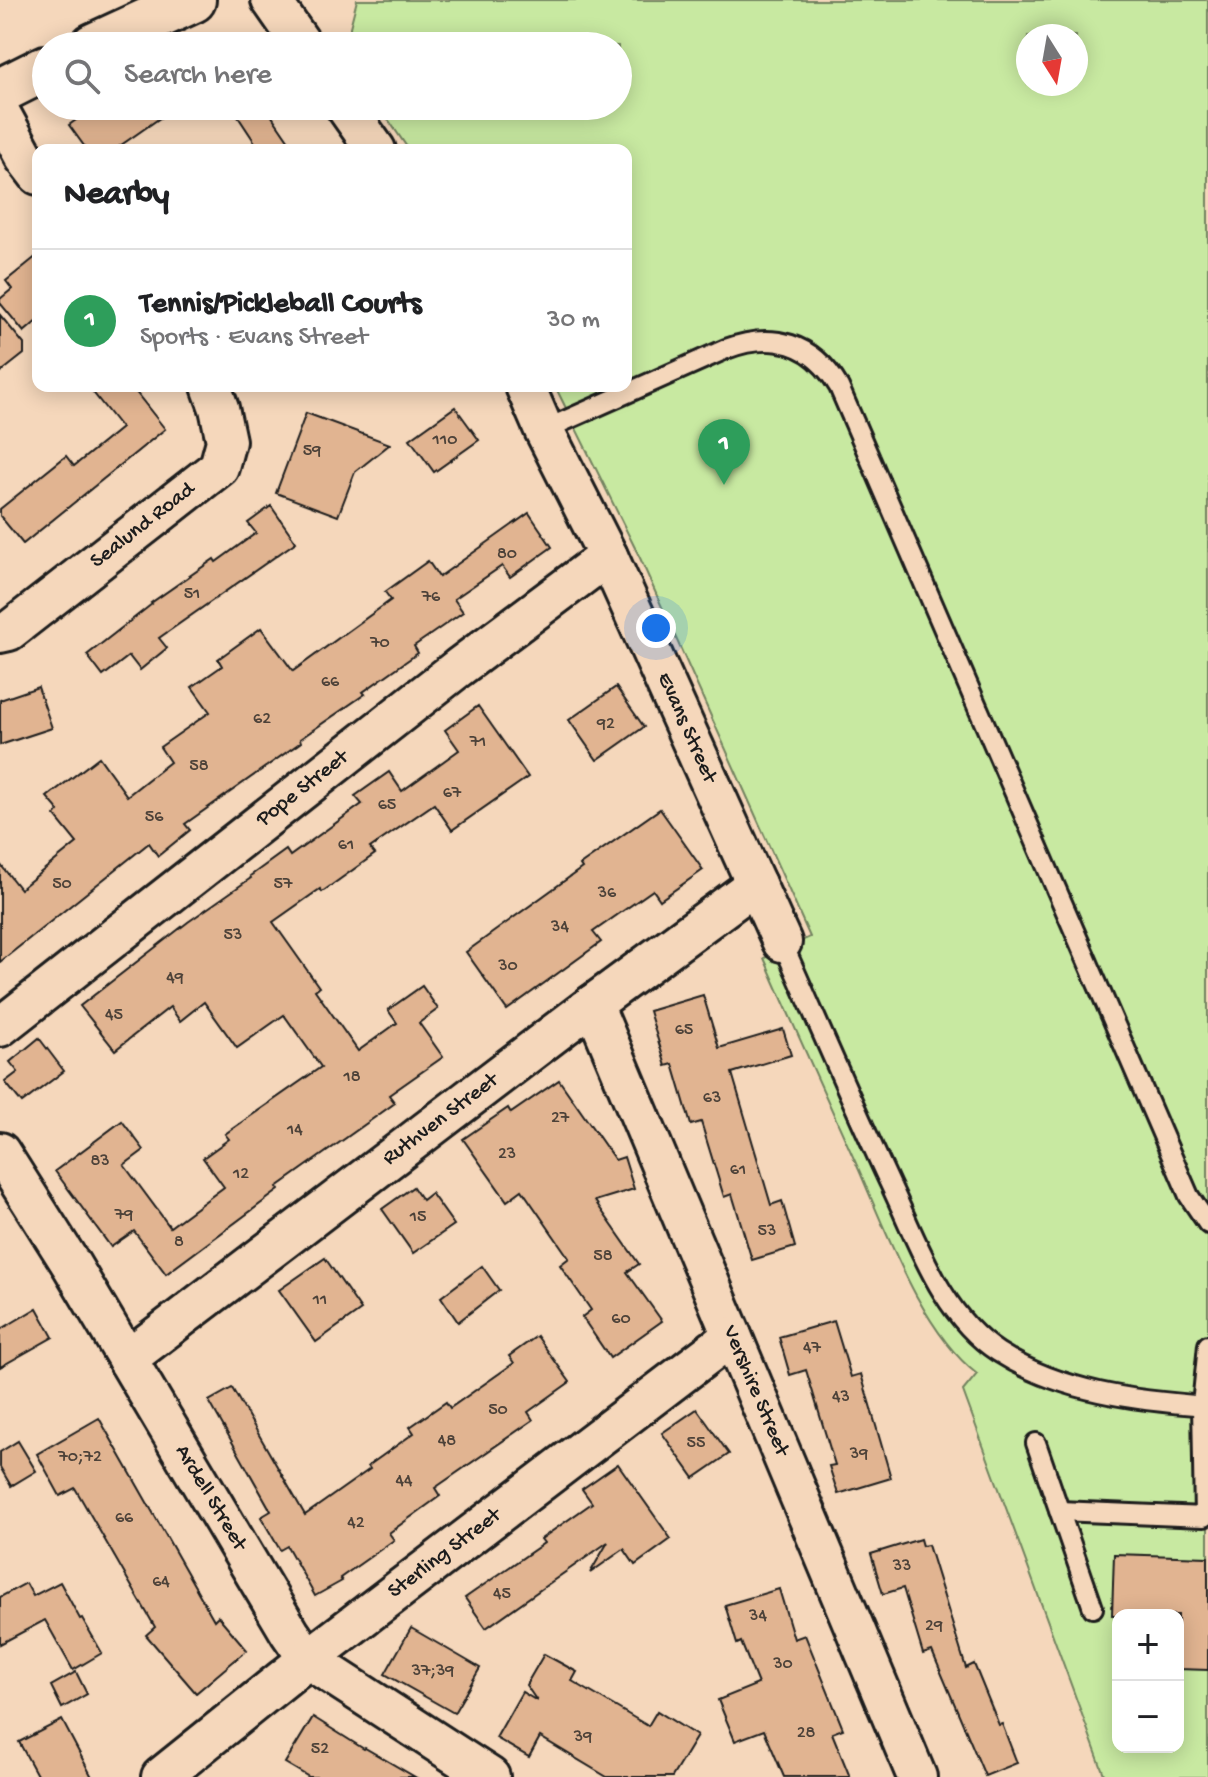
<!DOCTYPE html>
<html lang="en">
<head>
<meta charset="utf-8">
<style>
  body { margin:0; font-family:"Gochi Hand",sans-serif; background:#f6f6f6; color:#202124 }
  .controls { position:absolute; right:24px; bottom:24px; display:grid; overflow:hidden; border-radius:16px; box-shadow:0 4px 20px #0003 }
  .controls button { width:72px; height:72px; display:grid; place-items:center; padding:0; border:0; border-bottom:2px solid #e0e0e0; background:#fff; color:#202124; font:40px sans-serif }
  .compass { position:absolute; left:1016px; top:24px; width:72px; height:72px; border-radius:50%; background:#fff; box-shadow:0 4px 20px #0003; rotate:169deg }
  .you { position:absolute; left:656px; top:628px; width:28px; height:28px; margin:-20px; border:6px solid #fff; border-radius:50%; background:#1a73e8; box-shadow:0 0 0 12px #1a73e833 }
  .badge { display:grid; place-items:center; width:52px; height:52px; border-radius:50%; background:#111827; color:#fff; font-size:26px; font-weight:700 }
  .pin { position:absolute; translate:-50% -66px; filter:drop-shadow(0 2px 4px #0008) }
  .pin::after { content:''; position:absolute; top:42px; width:28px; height:24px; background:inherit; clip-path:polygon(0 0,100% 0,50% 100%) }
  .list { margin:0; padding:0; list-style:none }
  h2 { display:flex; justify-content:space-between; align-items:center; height:104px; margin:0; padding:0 32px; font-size:34px }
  h2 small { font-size:26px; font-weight:400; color:#757577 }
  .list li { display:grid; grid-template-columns:52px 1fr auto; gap:24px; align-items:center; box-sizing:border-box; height:144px; padding:0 32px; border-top:2px solid #e0e0e0 }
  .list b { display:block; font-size:30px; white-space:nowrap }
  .list p { margin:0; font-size:26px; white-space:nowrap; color:#757577 }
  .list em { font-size:26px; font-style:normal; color:#757577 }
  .icon { flex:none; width:44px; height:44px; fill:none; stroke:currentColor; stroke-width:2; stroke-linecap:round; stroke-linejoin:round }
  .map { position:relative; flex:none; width:1208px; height:1777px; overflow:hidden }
  .search { position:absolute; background:#fff; box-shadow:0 4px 20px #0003; left:32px; top:32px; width:600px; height:88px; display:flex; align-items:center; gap:20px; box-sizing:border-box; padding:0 28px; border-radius:44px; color:#757577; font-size:30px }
  .panel { position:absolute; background:#fff; box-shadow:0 4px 20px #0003; left:32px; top:144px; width:600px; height:248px; border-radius:16px }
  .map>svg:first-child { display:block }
  .green { fill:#c8e9a1; stroke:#72825e; stroke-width:2; fill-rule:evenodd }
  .building { fill:#e1b491; stroke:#1c1c1c; stroke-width:2 }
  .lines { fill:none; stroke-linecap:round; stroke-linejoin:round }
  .service-casing { stroke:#1c1c1c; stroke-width:24 }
  .minor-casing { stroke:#1c1c1c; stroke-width:44 }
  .secondary-casing { stroke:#1c1c1c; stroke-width:50 }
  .service { stroke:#f5d7bb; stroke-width:18 }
  .minor { stroke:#f5d7bb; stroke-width:38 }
  .secondary { stroke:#f5d7bb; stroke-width:44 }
  .labels { text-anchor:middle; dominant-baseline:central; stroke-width:6; stroke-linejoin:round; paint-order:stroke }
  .number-label { font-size:18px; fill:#4d4239 }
  .street-label { font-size:22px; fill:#1c1c1c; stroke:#f5d7bb }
</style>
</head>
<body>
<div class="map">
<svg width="1208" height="1777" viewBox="0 0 1208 1777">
  <rect width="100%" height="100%" fill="#f5d7bb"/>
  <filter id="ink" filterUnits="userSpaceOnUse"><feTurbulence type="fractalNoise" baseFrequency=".0125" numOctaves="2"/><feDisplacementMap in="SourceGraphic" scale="16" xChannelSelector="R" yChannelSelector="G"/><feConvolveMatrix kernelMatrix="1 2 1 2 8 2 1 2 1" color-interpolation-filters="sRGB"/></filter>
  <g filter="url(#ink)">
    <path class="green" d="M357 0H1208V1777H1105L963 1391 977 1374C922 1331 887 1234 859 1170 827 1099 795 1029 764 958L810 937 640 558 555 386H626V150H409L379 106H618V46H351L350 27ZM1028 36H1076V84H1028ZM1118 1615H1178V1747H1118Z"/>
    <g class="building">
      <path d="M96 106H177L114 150H87L69 125Z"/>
      <path d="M231 106H265L295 150H260Z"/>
      <path d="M38 255V320L24 332 0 303V299L12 289 6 281Z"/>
      <path d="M0 315 24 344V354L0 373Z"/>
      <path d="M88 386H131L165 429 23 544 0 516V509L66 456 74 466 121 428Z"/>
      <path d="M455 407 479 440 434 472 410 439Z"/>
      <path d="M306 413 390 444 355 472 338 516 276 493Z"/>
      <path d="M271 506 296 542 159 638 167 648 140 670 129 656 103 676 87 655 152 604 151 603 214 559 216 562 256 533 248 523Z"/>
      <path d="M529 513 552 547 510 577 502 566 454 599 463 612 414 646 418 653 363 692 365 694 300 739 301 742 185 824 190 830 158 856 149 843 0 962V864L20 889 77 843 55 816 59 811 47 797 99 757 127 796 170 762 160 747 210 712 192 687 222 666 218 659 261 628 293 671 391 600 385 592 428 561 439 577Z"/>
      <path d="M38 687 52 728 0 745V700Z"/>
      <path d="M616 687 644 727 597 760 569 720Z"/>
      <path d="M478 706 528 777 452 830 434 804 370 848 375 854 322 892 320 889 273 922 319 987 315 990 358 1051 397 1023 388 1010 422 986 438 1009 419 1023 443 1057 389 1095 395 1103 277 1187 279 1190 166 1274 134 1231 111 1247 55 1171 122 1121 144 1150 124 1165 170 1227 224 1187 203 1158 229 1139 225 1134 321 1067 284 1015 237 1048 204 1002 180 1021 170 1007 115 1050 80 1006 188 922 251 878 250 876 286 850 290 856 362 804 355 796 389 772 402 791 459 750 445 730Z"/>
      <path d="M660 809 703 870 660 900 653 890 593 932 601 942 507 1010 466 952 582 868 580 865Z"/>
      <path d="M703 995 719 1048 783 1029 791 1055 732 1073 771 1205 782 1201 795 1247 752 1260 732 1194 724 1197 701 1122 691 1125 673 1064 666 1066 649 1011Z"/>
      <path d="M39 1038 64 1071 22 1103 5 1082 18 1072 10 1062Z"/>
      <path d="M559 1080 615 1160 624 1157 634 1189 595 1201 639 1264 627 1272 662 1321 610 1358 582 1317 591 1310 560 1265 569 1258 522 1190 507 1201 463 1139 508 1108 511 1113Z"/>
      <path d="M413 1187 422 1200 431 1193 454 1225 413 1253 382 1209Z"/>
      <path d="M325 1258 361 1310 316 1342 279 1290Z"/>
      <path d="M482 1266 499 1290 458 1322 441 1297Z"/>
      <path d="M37 1308 53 1337 0 1367V1330Z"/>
      <path d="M834 1321 851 1377 861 1374 891 1478 838 1494 829 1466 835 1465 806 1370 790 1375 779 1337Z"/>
      <path d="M537 1336 570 1382 528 1412 533 1420 435 1488 440 1496 389 1533 394 1540 340 1578 342 1581 315 1596 287 1546 280 1550 261 1517 271 1511 209 1401 232 1388 305 1515 370 1469 368 1466 414 1433 410 1427 446 1402 450 1408 514 1363 509 1356Z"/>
      <path d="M697 1409 729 1454 694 1478 662 1433Z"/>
      <path d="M99 1418 214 1620 218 1616 247 1650 196 1693 146 1635 155 1627 75 1488 60 1496 37 1454Z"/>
      <path d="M18 1441 36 1471 11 1486 0 1467V1452Z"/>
      <path d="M618 1464 671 1539 635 1565 624 1549 590 1573 608 1542 486 1628 465 1598 544 1543 541 1539 592 1503 582 1489Z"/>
      <path d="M920 1539 922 1546 928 1545 966 1668 974 1664 999 1725 1002 1724 1017 1763 985 1776 932 1651 923 1654 903 1588 883 1594 871 1554Z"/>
      <path d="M1114 1554 1208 1557V1670L1178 1669V1615H1112Z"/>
      <path d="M60 1582 80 1619 82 1618 102 1653 73 1670 45 1620 0 1644V1597L26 1583 33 1596Z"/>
      <path d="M779 1589 794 1639 805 1635 843 1729 832 1733 850 1777H784L764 1730 735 1741 718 1700 758 1684 741 1642 737 1644 725 1605Z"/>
      <path d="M411 1628 480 1668 454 1713 385 1674Z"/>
      <path d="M544 1654 577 1672 572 1681 648 1726 657 1711 697 1736 672 1777H607L540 1737 529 1757 496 1738 522 1692 537 1701 526 1685Z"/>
      <path d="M76 1672 87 1694 62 1708 51 1686Z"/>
      <path d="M313 1717 364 1749 365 1748 415 1777H309L285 1763Z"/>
      <path d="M62 1720 92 1777H38L19 1742Z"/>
    </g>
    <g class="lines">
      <g class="service-casing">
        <g id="service">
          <path d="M544 430 726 349C773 331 813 343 839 387L1189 1196 1208 1224"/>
          <path d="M782 942C818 1023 853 1105 891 1186 918 1243 942 1316 998 1352 1060 1392 1137 1401 1208 1406"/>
          <path d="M1036 1443 1093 1608"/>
          <path d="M1059 1511 1204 1517 1202 1405 1208 1345"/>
        </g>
      </g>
      <g class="minor-casing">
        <g id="minor">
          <path d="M271 0 303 46"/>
          <path d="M345 106 376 150"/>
          <path d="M0 112 25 158 38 175"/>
          <path d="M525 386 544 430 608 556 782 942"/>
          <path d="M0 633 9 631 219 467 226 441 219 408 211 386"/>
          <path d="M593 1004 917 1777"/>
          <path d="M0 1027 458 668 608 556"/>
          <path d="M0 1152 72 1266 290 1633 308 1659 490 1777"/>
          <path d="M127 1359 593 1004 756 884"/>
          <path d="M161 1777 308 1659 732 1336"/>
        </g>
      </g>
      <g class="secondary-casing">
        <g id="secondary">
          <path d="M93 46 193 0"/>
          <path d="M0 91 46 68"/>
        </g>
      </g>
      <use href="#service" class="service"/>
      <use href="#minor" class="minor"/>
      <use href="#secondary" class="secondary"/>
    </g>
  </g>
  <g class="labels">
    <g class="number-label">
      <text x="445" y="440">110</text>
      <text x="312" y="451">59</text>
      <text x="507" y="554">80</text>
      <text x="192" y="594">51</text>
      <text x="431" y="597">76</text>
      <text x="380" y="643">70</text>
      <text x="330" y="682">66</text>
      <text x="262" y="719">62</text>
      <text x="606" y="724">92</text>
      <text x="478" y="742">71</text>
      <text x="199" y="766">58</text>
      <text x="452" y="793">67</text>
      <text x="387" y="805">65</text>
      <text x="154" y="817">56</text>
      <text x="346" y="845">61</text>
      <text x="62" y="884">50</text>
      <text x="283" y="884">57</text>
      <text x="607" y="893">36</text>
      <text x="560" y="927">34</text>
      <text x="233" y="935">53</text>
      <text x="508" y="966">30</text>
      <text x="175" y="978">49</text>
      <text x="114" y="1015">45</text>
      <text x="684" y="1030">65</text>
      <text x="352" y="1077">18</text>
      <text x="712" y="1098">63</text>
      <text x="560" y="1118">27</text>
      <text x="295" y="1130">14</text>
      <text x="507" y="1154">23</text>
      <text x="100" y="1161">83</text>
      <text x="738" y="1170">61</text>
      <text x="241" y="1174">12</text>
      <text x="124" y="1215">79</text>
      <text x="418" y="1217">15</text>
      <text x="767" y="1231">53</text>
      <text x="179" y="1242">8</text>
      <text x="603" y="1256">58</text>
      <text x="320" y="1300">11</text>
      <text x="621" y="1319">60</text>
      <text x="812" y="1348">47</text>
      <text x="841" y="1397">43</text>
      <text x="498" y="1410">50</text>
      <text x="447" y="1441">48</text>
      <text x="696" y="1443">55</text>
      <text x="859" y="1454">39</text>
      <text x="80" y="1457">70;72</text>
      <text x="404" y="1481">44</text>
      <text x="124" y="1518">66</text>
      <text x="356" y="1523">42</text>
      <text x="902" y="1566">33</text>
      <text x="161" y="1582">64</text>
      <text x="502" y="1594">45</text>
      <text x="758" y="1616">34</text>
      <text x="934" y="1626">29</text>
      <text x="783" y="1664">30</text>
      <text x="433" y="1671">37;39</text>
      <text x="806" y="1733">28</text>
      <text x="583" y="1737">39</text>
      <text x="320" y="1749">52</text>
    </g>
    <g class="street-label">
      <text transform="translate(143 526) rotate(-38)">Sealund Road</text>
      <text transform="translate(686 728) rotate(66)">Evans Street</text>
      <text transform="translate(303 789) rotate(-38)">Pope Street</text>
      <text transform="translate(441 1120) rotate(-37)">Ruthven Street</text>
      <text transform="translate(755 1391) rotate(67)">Vershire Street</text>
      <text transform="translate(210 1498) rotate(59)">Ardell Street</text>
      <text transform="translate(445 1554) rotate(-37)">Sterling Street</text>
    </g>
  </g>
</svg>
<div class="controls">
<button>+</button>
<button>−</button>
</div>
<svg class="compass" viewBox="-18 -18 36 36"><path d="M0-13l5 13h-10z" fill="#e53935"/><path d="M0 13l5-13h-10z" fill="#757577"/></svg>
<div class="you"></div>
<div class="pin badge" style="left:724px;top:485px;background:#2e9e5b">1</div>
<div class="search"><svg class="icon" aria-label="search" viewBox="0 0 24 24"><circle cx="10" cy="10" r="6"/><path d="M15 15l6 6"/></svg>Search here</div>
<section class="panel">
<h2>Nearby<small></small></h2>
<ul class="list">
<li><span class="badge" style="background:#2e9e5b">1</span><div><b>Tennis/Pickleball Courts</b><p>Sports · Evans Street</p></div><em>30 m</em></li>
</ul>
</section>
</div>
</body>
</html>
